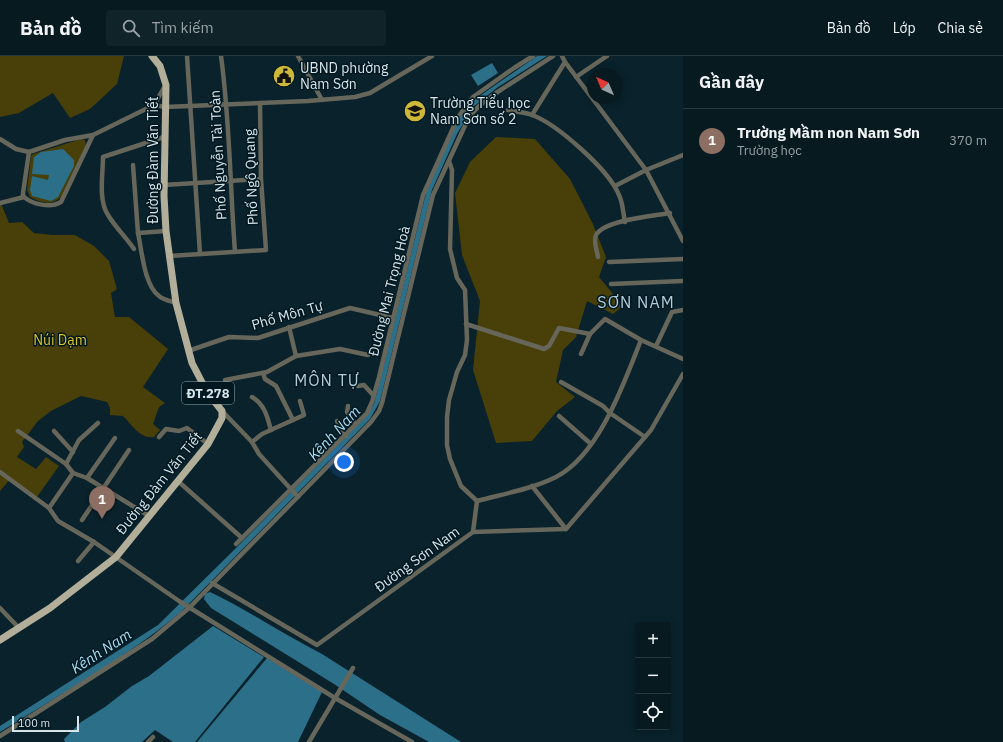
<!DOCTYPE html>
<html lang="vi">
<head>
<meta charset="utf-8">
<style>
  body { margin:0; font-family:"IBM Plex Sans",sans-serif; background:#102329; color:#f1f3f6 }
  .controls { position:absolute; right:12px; bottom:12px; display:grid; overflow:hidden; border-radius:4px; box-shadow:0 2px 10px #0003 }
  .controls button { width:36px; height:36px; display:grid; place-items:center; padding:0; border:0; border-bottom:1px solid #28383e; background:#071a20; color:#f1f3f6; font:20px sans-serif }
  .compass { position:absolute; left:587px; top:12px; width:36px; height:36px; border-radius:50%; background:#071a20; box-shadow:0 2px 10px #0003; rotate:316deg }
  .scale { position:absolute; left:12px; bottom:10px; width:67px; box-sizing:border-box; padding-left:4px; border:2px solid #d7e5eb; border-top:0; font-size:11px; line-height:14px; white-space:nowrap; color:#d7e5eb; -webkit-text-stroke:3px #011821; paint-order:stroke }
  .you { position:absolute; left:344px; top:406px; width:14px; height:14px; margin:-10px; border:3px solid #fff; border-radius:50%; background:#1a73e8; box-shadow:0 0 0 6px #1a73e833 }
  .badge { display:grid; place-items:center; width:26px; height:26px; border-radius:50%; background:#2563eb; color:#fff; font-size:13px; font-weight:700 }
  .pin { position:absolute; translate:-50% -33px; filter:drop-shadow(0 1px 2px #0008) }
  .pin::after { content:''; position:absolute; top:21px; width:14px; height:12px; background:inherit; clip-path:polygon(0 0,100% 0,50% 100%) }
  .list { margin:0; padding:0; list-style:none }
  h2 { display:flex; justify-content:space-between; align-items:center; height:52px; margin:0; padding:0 16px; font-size:17px }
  h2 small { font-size:13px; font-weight:400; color:#98a1a5 }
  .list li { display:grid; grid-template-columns:26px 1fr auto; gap:12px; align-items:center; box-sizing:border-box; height:64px; padding:0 16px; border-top:1px solid #28383e }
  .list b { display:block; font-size:15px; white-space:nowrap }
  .list p { margin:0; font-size:13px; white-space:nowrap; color:#98a1a5 }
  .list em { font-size:13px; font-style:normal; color:#98a1a5 }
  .icon { flex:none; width:22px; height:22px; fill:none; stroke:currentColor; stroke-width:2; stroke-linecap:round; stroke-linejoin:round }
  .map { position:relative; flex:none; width:683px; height:686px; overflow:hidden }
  header { display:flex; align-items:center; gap:24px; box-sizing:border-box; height:56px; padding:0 20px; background:#071a20; border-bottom:1px solid #28383e }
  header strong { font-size:19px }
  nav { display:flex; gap:22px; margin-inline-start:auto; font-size:14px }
  .search { width:280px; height:36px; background:#102329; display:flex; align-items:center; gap:10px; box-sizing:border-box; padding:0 14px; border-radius:4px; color:#98a1a5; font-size:15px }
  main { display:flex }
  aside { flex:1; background:#071a20 }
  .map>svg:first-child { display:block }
  .green { fill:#483f09 }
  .water { fill:#2c6f89 }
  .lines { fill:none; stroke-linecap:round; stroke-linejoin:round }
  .street { stroke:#67665b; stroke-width:4.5 }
  .primary { stroke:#b2ae99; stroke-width:7 }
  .labels { text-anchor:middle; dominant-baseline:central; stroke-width:3; stroke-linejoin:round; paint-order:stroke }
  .shield { fill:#011821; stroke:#97a8ae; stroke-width:1 }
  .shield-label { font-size:13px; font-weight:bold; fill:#d7e5eb }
  .poi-label { font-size:14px; fill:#d7e5eb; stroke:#011821; text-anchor:start }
  .street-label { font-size:14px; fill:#d7e5eb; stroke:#011821 }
  .park-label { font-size:14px; fill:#dcc328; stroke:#011821 }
  .water-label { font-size:15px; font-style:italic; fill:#a6dcf3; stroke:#011821 }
  .quarter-label { font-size:16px; letter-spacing:1px; fill:#b1cdda; stroke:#011821 }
</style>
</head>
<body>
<header>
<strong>Bản đồ</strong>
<div class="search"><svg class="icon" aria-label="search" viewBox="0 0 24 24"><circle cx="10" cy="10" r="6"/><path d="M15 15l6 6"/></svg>Tìm kiếm</div>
<nav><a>Bản đồ</a><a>Lớp</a><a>Chia sẻ</a></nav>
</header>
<main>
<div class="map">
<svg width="683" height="686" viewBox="0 0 683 686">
  <rect width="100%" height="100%" fill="#09222b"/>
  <g class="green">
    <path d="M0 0H124L117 28 90 53 70 62 53 37 19 57 0 61Z"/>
    <path d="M496 81 535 83 570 123 593 168 606 201 599 221 623 250 613 258 587 245 576 281 563 294 556 326 575 341 557 355 532 385 496 387 473 314 480 245 462 199 455 137 470 106Z"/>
    <path d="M81 83 85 84 86 89 61 141C52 150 41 147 30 141L27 134 31 100 33 98Z"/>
    <path d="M0 145 9 167 22 166 34 177 53 179H75L94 190 109 205 117 233 111 237 115 261H129L168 293 143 331 165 347 159 351 153 368 160 374 154 381C140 383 132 369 123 360L110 359V352L107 346 81 340 51 355 38 365 22 386 24 391 17 401 36 413 46 401 59 410 37 441 11 422 0 435Z"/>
  </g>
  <g class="water">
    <path d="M537 0H547L498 31 473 51 457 78 432 134 380 345 370 363 181 556C126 602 61 638 0 676V670L158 569 233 495 368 358 374 348 427 133 460 61 474 44Z"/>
    <path d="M492 7 498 17 478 30 471 19Z"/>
    <path d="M63 93 74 104V110L58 141 51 145 32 140 30 134 32 120 48 124 49 119 32 118 34 101 41 96Z"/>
    <path d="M210 536C248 554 284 579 322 598L461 686H429L380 659 334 628 211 552 204 543 205 538Z"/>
    <path d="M213 570 264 601 195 686H173L155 674 142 686H65L64 683 81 666 105 651 132 630 149 620Z"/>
    <path d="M267 602 322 636 298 686H197Z"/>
  </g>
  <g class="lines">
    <g class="street">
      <path d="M187 0 200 198"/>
      <path d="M221 0C230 65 230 131 235 196"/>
      <path d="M298 0 322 44"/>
      <path d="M562 0 565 6 646 114 683 185"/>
      <path d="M576 21 607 0"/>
      <path d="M154 49 165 30"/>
      <path d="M508 54C516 56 525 56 532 59 557 68 609 114 619 139 623 147 623 157 625 166"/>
      <path d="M532 59 565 6"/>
      <path d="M0 83 16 93 29 96 65 84 93 79 154 49 165 51 308 45 355 41 370 37 432 0"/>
      <path d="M29 96 23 137V140C32 149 51 152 61 146L93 79"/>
      <path d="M449 105 452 114 450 193 457 222 465 234 467 284 465 299 457 316 449 344 447 361V389L450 403 461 430 477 445"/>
      <path d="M133 109 138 177 166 175"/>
      <path d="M164 129 261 123"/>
      <path d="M615 130 646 114 683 99"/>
      <path d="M0 147 24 141"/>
      <path d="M138 177C142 195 144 229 159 240 164 244 170 245 176 247"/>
      <path d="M134 193C126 181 115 171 108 159 98 144 103 118 103 101L164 81"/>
      <path d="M169 200 266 194 261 123 260 47"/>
      <path d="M598 201C597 194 593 186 596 179 604 164 654 160 670 157"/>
      <path d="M609 206 683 203"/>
      <path d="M611 228 683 225"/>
      <path d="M466 268 544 293 549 290 559 272 590 278"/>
      <path d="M289 271 296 300"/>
      <path d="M656 290 672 256 683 254"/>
      <path d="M188 295 229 281 258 282 350 252 393 262"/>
      <path d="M581 298 590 278 605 263 641 284 683 303"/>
      <path d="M263 317 265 323 276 330 293 364"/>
      <path d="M225 324 267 316 296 300 340 293 368 299"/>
      <path d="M561 326 603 350 610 357 645 381"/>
      <path d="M358 330 364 329 374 340"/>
      <path d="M252 341C265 349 267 360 271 374"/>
      <path d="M348 350 347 356 356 369"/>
      <path d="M223 356 252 386 259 398 298 441"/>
      <path d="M559 360 591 388"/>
      <path d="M337 365 341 376 346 380"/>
      <path d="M18 375 66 408 73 417 87 422 149 460"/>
      <path d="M54 375 73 396"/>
      <path d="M159 381 166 373 179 375 187 372 208 388"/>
      <path d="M252 386 262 378 304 359 300 345"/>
      <path d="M66 408 79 384 98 367"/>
      <path d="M0 416 49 452 58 465 94 486 179 545 335 642 412 686"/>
      <path d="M87 422 115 382"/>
      <path d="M179 426 242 482"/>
      <path d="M532 430 566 473"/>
      <path d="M477 445C503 438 532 433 556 421 599 399 624 327 641 284"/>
      <path d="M49 452 73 417"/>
      <path d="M82 464 129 394"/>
      <path d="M473 476 477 445"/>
      <path d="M236 488 367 357 372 346 379 321 423 139 458 61 473 41 514 12 533 0"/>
      <path d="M78 505 94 486"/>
      <path d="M212 527 317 589 473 476 566 473 651 374 683 318"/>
      <path d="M0 552 19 572"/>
      <path d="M0 680 152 583 189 552 371 366 379 355 382 347 433 139 469 61 479 50 496 37 553 0"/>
      <path d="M148 686 153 681"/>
      <path d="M309 686 353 612"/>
    </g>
    <path class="primary" d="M0 584 50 552 116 501 208 388 222 362V355L207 336 192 307 176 247 166 175 164 140 166 29 160 10 152 0"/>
  </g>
  <defs>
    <g id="civic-disc" transform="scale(1.15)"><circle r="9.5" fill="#ceb837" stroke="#011821"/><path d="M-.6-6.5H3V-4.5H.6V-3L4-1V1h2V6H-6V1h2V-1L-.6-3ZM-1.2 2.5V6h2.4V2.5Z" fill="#111"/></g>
    <g id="school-disc" transform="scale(1.15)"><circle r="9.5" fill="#ceb837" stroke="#011821"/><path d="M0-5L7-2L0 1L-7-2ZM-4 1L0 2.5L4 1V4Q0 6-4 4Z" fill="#111"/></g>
  </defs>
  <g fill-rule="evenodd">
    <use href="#civic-disc" x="284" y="20"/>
    <use href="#school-disc" x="415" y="55"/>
  </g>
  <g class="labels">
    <rect class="shield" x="182" y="326" width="52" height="22" rx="3"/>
    <g class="shield-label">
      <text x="208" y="337">ĐT.278</text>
    </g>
    <g class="poi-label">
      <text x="300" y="12">UBND phường<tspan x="300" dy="16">Nam Sơn</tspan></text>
      <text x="430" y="47">Trường Tiểu học<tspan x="430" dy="16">Nam Sơn số 2</tspan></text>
    </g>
    <g class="street-label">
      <text transform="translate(218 99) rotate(-93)">Phố Nguyễn Tài Toàn</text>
      <text transform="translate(153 104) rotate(-90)">Đường Đàm Văn Tiết</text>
      <text transform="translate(251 121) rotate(-92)">Phố Ngô Quang</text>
      <text transform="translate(389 235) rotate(-76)">Đường Mai Trọng Hoà</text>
      <text transform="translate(287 259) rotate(-16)">Phố Môn Tự</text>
      <text transform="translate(159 427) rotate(-51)">Đường Đàm Văn Tiết</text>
      <text transform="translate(417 503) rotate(-36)">Đường Sơn Nam</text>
    </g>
    <g class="park-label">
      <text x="60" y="284">Núi Dạm</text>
    </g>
    <g class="water-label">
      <text transform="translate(334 377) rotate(-47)">Kênh Nam</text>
      <text transform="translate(101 595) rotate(-33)">Kênh Nam</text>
    </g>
    <g class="quarter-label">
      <text x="636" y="246">SƠN NAM</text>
      <text x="327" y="324">MÔN TỰ</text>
    </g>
  </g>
</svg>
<div class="controls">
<button>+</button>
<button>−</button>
<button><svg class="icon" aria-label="locate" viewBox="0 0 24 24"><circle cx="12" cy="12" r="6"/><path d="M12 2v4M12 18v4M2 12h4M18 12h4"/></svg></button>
</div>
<svg class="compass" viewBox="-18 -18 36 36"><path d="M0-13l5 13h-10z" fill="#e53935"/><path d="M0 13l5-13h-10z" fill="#98a1a5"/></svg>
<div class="scale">100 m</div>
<div class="you"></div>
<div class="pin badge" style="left:102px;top:463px;background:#8d6e63">1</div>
</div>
<aside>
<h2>Gần đây<small></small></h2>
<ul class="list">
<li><span class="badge" style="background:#8d6e63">1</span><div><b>Trường Mầm non Nam Sơn</b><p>Trường học</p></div><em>370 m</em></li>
</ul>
</aside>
</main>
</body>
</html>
